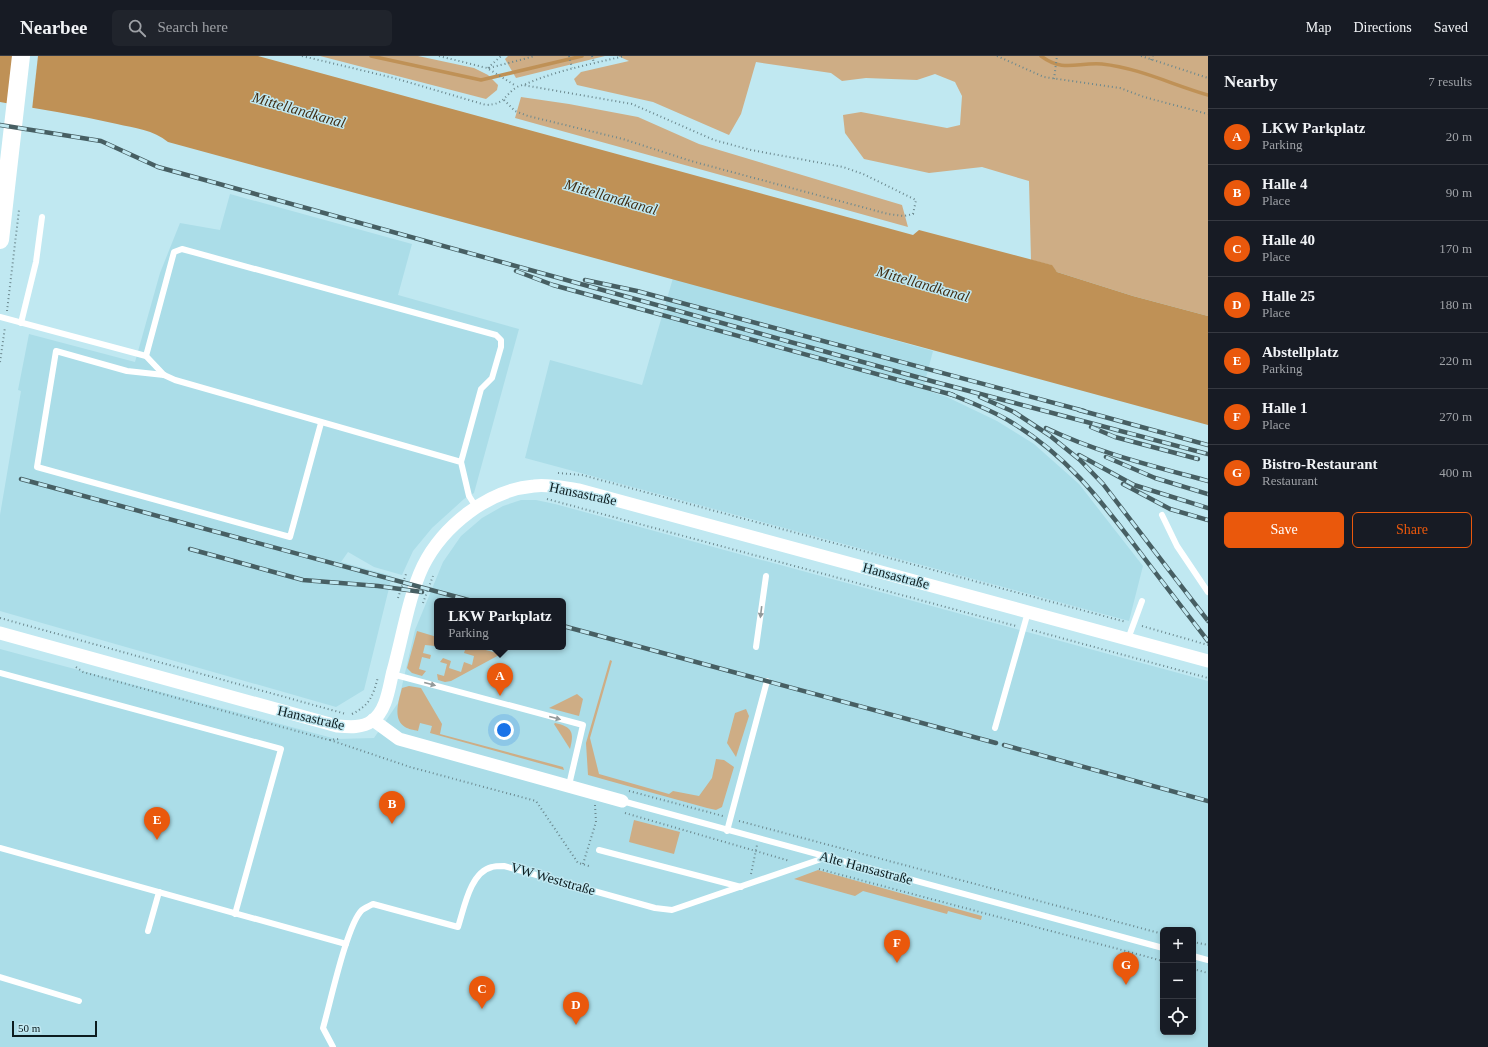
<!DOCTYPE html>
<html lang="en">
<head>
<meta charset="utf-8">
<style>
  body { margin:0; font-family:Georgia,serif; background:#20242c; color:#f1f3f6 }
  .controls { position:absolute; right:12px; bottom:12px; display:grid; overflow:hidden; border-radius:6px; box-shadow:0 2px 6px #0003 }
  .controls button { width:36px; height:36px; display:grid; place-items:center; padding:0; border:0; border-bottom:1px solid #363941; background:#171b24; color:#f1f3f6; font:20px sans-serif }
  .scale { position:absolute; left:12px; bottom:10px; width:85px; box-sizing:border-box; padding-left:4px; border:2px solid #0c1c1f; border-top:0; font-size:11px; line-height:14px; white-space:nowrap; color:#0c1c1f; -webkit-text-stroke:3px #c0e8f1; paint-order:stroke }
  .you { position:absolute; left:504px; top:674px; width:14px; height:14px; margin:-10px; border:3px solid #fff; border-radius:50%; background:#1a73e8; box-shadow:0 0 0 6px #1a73e833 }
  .badge { display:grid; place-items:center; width:26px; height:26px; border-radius:50%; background:#ea580c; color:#fff; font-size:13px; font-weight:700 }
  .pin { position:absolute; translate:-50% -33px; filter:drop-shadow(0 1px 2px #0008) }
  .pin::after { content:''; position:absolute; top:21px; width:14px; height:12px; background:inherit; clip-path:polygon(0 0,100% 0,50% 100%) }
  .popup { position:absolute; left:434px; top:542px; width:132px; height:52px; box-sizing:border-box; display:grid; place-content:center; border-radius:6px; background:#171b24; filter:drop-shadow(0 1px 3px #0005); font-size:13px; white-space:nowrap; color:#9ea1a6 }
  .popup b { font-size:15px; color:#f1f3f6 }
  .popup::after { content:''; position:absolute; left:50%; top:100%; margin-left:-8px; border:8px solid transparent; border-top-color:#171b24 }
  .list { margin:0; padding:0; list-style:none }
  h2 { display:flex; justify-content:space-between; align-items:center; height:52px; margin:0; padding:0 16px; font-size:17px }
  h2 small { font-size:13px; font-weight:400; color:#9ea1a6 }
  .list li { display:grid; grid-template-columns:26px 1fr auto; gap:12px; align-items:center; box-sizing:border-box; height:56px; padding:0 16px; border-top:1px solid #363941 }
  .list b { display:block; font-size:15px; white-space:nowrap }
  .list p { margin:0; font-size:13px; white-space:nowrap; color:#9ea1a6 }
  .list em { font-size:13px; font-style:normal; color:#9ea1a6 }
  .actions { display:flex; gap:8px; padding:12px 16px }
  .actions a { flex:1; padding:9px 0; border:1px solid #ea580c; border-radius:6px; text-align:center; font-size:14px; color:#ea580c }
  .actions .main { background:#ea580c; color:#fff }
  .icon { flex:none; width:22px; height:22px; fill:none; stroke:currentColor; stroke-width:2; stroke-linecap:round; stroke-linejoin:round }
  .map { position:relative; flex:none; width:1208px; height:991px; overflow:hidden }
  header { display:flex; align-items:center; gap:24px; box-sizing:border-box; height:56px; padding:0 20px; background:#171b24; border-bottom:1px solid #363941 }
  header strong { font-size:19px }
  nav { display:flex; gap:22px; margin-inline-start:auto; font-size:14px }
  .search { width:280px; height:36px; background:#20242c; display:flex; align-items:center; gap:10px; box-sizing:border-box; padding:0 14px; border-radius:6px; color:#9ea1a6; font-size:15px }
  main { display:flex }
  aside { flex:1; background:#171b24 }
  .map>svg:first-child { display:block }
  .built { fill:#abdde8; fill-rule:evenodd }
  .green { fill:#cead85 }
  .water { fill:#bf9156 }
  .pier { fill:#c0e8f1 }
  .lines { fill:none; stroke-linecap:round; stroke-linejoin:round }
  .stream { stroke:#bf9156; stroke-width:3.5 }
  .path { stroke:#6b888e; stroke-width:2; stroke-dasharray:1 3; stroke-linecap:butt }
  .lane { stroke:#fff; stroke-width:6 }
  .street { stroke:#fff; stroke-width:13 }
  .secondary { stroke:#fff; stroke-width:18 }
  .rail-casing { stroke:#475f63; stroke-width:4.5 }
  .rail { stroke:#c0e8f1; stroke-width:3; stroke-dasharray:9; stroke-linecap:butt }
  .oneway { fill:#92999a }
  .labels { text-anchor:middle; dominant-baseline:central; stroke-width:3; stroke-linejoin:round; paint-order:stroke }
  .street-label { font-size:14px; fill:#0c1c1f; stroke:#c0e8f1 }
  .water-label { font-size:15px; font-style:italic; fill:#422e14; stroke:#c0e8f1 }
</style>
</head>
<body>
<header>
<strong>Nearbee</strong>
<div class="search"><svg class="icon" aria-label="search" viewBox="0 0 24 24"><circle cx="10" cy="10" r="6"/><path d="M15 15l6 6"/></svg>Search here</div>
<nav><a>Map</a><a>Directions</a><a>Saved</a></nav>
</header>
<main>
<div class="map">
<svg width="1208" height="991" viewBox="0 0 1208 991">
  <rect width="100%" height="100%" fill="#c0e8f1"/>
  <g class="built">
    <path d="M230 138 412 188 398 239 519 273 474 437 464 443 432 472 413 495 402 519 374 511 348 496 341 506 392 520 364 634 336 651 0 555V459L21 335 18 334 29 278 135 306 160 217 180 167 220 174Z"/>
    <path d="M673 222 933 295 923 333 947 341 997 365 1034 388 1079 428 1143 510 1129 565 525 402 550 304 642 329Z"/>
    <path d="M521 444H536L555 448 1208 625V991H0V593L336 683 374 682 398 647 415 574 443 506 461 480 482 462 503 450ZM437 545H563V591H437ZM1163 874H1193V976H1163Z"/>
  </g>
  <g class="green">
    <path d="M320 0H418L474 12 488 19 498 29 497 34 486 43Z"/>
    <path d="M508 0H605L516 22 505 3Z"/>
    <path d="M618 0H1208V260L1133 240 1057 216 1051 209 1031 204 1029 125 982 111 929 117 864 103 845 77 843 59 861 56 947 72 960 69 962 40 955 26 935 18 917 24 866 22 842 25 831 17 756 6 741 58 729 79 653 46 577 29 574 23 581 16 629 5Z"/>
    <path d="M521 41 569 48 638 61 699 88 902 149 908 171 515 62Z"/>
    <path d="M417 575 437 581 435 590 425 589 423 597 431 599 430 603 422 601 419 613 426 615 422 620 412 617 407 612Z"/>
    <path d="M466 591H474L501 598 451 625 445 626 438 624 437 618 444 620 447 608 440 606 443 602 451 605 449 612 461 616 464 606 472 609 474 600 464 597Z"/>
    <path d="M610 604 612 605 590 682 599 718 669 738 673 735 699 740 712 722 716 703 724 704 734 711 722 751 716 754 707 752 588 719 586 687Z"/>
    <path d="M409 630 421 632 442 668 440 678 563 711 564 714 430 677 432 670 420 667 418 675C414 674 408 673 405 671 392 663 399 644 402 632Z"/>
    <path d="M577 638 583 643 579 660 549 652Z"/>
    <path d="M746 653 749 660 736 701 727 687 735 657Z"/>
    <path d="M555 667C573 671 574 677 570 693L554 668Z"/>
    <path d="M634 764 680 776 674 798 629 786Z"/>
    <path d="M818 814 982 860 981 864 948 855 947 858 863 835 855 840 794 823Z"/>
  </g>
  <path class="water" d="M0 0H258L913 179 919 174 1052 209 1057 216 1133 240 1208 260V369L168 86C154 74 134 72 117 68 78 59 39 53 0 46Z"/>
  <path class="pier" d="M13 0H38L32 54 7 49Z"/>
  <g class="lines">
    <g class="stream">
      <path d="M371 0 481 24 582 0"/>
      <path d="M1041 0C1064 17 1077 6 1102 8 1139 12 1173 29 1208 39"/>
    </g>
    <g class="path">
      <path d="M302 0 394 22 486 49C506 48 503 40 517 31 520 29 525 29 528 27 559 14 592 8 624 0"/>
      <path d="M439 0 487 12 516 30"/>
      <path d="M569 0 572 12"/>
      <path d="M592 0 594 7"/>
      <path d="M997 0 1044 21 1120 32 1144 41 1208 58"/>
      <path d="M1141 0 1208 22"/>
      <path d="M1151 4 1153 0"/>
      <path d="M488 12 501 0"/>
      <path d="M489 12 535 0"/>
      <path d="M1054 23 1057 0"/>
      <path d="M504 44 515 55 528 60 623 83 691 105 888 158 904 160 913 158 916 144 863 118 843 111 751 94 714 84 632 48 523 29"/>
      <path d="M7 255 19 154"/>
      <path d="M0 306 5 271"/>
      <path d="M558 417 582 419 1126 566"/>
      <path d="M547 443 1016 570"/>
      <path d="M398 542 406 518"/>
      <path d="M423 547 433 520"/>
      <path d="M0 562 346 658"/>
      <path d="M1142 570 1208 589"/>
      <path d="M1032 574 1208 622"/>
      <path d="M76 611 83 616 329 684 339 683"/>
      <path d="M352 658C370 649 373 640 378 621"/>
      <path d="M330 684 410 711 536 745 578 807 589 810"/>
      <path d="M629 735 723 760"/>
      <path d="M625 757 790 805"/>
      <path d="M739 765 1163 878"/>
      <path d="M583 808 596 766 595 749"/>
      <path d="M819 813 1163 905"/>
      <path d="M751 818 757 789"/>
      <path d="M1193 886 1208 889"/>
      <path d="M1193 913 1208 917"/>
    </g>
    <g class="lane">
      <path d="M0 261 146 300 164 319 175 324 461 406 469 440 476 451"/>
      <path d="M21 267 36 206 42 161"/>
      <path d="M146 300 174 196 182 193 496 279 501 284V291L492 322 481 333 461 406"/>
      <path d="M164 319 127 315 56 295 37 411 290 481 321 367"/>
      <path d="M1162 459 1177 490 1208 536"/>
      <path d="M1128 583 1142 545"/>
      <path d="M756 591 766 520"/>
      <path d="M0 617 281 693 235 858"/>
      <path d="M392 618 583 669 569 729"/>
      <path d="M995 672 1028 556"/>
      <path d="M622 745 1163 892"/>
      <path d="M727 775 767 625"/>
      <path d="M0 792 346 888"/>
      <path d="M599 794 741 831"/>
      <path d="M148 875 159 836"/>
      <path d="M1193 900 1208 904"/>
      <path d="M0 921 79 945"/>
      <path d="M333 991 323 972C330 948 347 868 362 854 365 852 369 850 373 848L458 871C464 853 470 816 492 811 495 810 500 810 504 810L655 852 672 854 827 801"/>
    </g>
    <g class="street">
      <path d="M0 577 337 670C350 671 362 672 372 665 387 655 389 630 393 615 402 583 409 539 423 510 443 470 488 434 534 430 549 428 564 432 579 434L1208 605"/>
      <path d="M373 664 399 683 622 745"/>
    </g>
    <path class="secondary" d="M0 184 21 0"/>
    <g class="rail-casing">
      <g id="rail">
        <path d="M0 69 101 85 158 111 935 326 1208 398"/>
        <path d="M516 215 553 229 953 339"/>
        <path d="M585 224 637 235 1084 355"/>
        <path d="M948 337C969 346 992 354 1011 366 1065 398 1099 442 1136 491 1160 523 1184 554 1208 585"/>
        <path d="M980 341 1014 356 1049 379 1080 404 1103 428 1208 565"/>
        <path d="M1079 354 1208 389"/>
        <path d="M1091 371 1115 381 1198 403"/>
        <path d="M1046 372C1098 397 1153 410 1208 425"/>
        <path d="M1079 399 1134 429 1208 452"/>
        <path d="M1106 401 1155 422 1208 438"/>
        <path d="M21 423 472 545"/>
        <path d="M1123 428 1170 453 1208 464"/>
        <path d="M190 493 303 524 378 530 422 536"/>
        <path d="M563 570 996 687"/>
        <path d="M1004 689 1208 745"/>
      </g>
    </g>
    <use href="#rail" class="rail"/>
  </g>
  <defs><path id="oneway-solid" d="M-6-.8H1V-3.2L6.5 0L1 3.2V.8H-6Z"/></defs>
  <g class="oneway">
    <use href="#oneway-solid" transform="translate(761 556) rotate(97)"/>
    <use href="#oneway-solid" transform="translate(430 628) rotate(15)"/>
    <use href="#oneway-solid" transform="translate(555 662) rotate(15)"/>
  </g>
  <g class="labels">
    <g class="street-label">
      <text transform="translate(583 438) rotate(12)">Hansastraße</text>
      <text transform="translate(896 520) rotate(15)">Hansastraße</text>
      <text transform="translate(311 662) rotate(13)">Hansastraße</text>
      <text transform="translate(866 812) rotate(15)">Alte Hansastraße</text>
      <text transform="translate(553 823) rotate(16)">VW Weststraße</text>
    </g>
    <g class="water-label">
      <text transform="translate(299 54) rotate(16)">Mittellandkanal</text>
      <text transform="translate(611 141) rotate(16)">Mittellandkanal</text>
      <text transform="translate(923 228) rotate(16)">Mittellandkanal</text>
    </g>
  </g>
</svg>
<div class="controls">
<button>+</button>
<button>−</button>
<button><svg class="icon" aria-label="locate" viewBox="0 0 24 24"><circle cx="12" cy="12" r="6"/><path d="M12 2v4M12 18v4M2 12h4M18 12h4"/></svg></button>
</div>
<div class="scale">50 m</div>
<div class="you"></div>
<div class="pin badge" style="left:500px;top:640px">A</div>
<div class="popup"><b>LKW Parkplatz</b>Parking</div>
<div class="pin badge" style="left:392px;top:768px">B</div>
<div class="pin badge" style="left:482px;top:953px">C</div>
<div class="pin badge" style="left:576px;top:969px">D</div>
<div class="pin badge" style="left:157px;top:784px">E</div>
<div class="pin badge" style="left:897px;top:907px">F</div>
<div class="pin badge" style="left:1126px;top:929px">G</div>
</div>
<aside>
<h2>Nearby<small>7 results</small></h2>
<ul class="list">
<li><span class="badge">A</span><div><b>LKW Parkplatz</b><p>Parking</p></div><em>20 m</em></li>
<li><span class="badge">B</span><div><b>Halle 4</b><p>Place</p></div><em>90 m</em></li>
<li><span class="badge">C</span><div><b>Halle 40</b><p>Place</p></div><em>170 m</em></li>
<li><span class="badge">D</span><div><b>Halle 25</b><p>Place</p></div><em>180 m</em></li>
<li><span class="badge">E</span><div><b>Abstellplatz</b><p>Parking</p></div><em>220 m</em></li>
<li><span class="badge">F</span><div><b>Halle 1</b><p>Place</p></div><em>270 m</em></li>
<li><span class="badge">G</span><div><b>Bistro-Restaurant</b><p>Restaurant</p></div><em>400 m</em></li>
</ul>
<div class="actions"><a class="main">Save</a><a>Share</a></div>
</aside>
</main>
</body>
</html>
